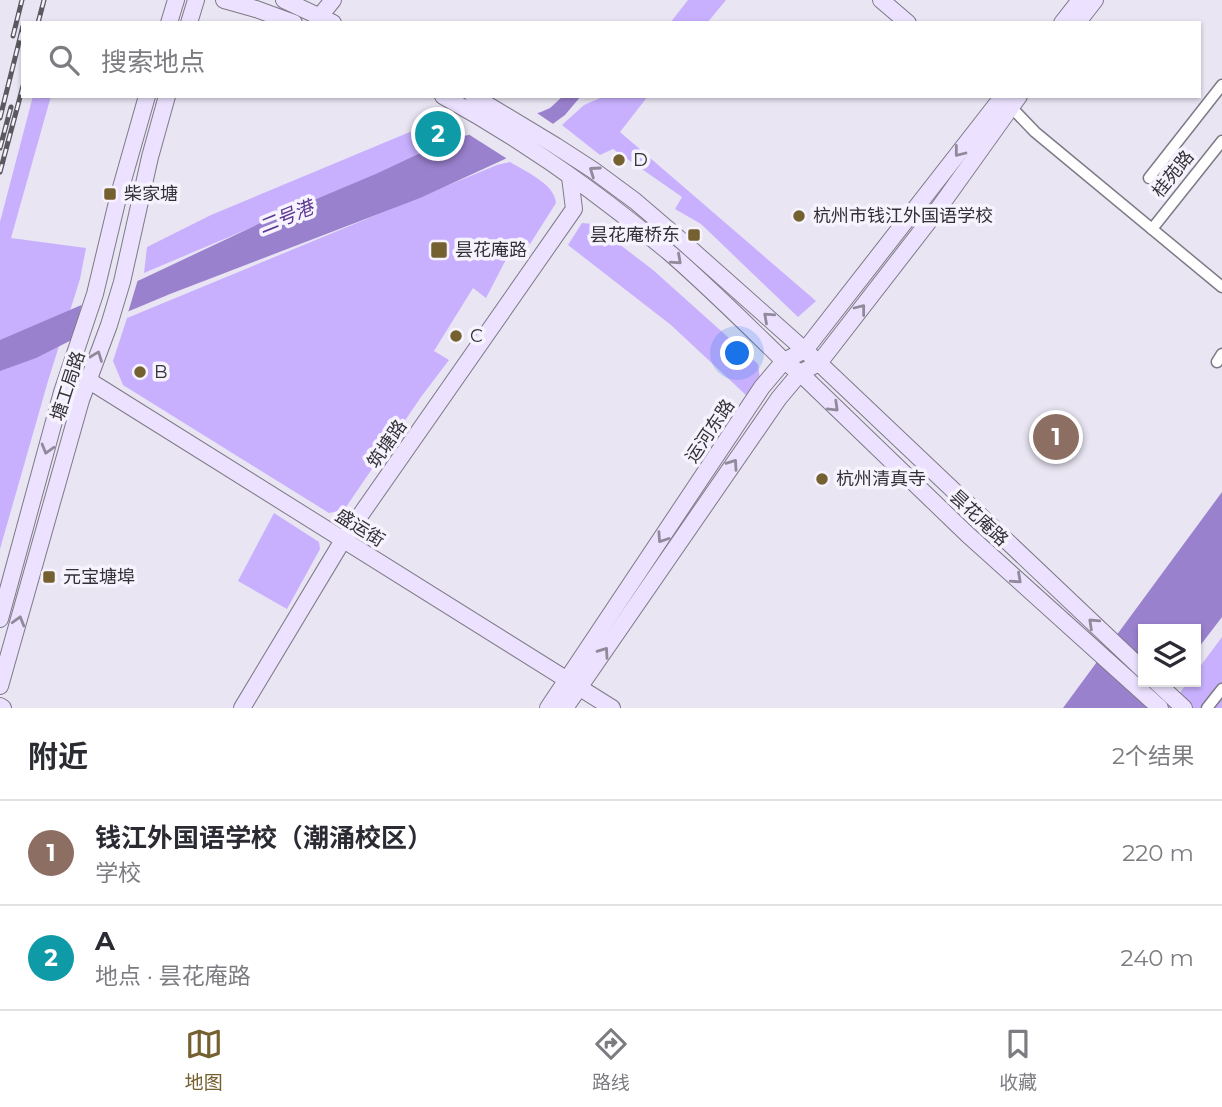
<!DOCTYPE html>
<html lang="zh">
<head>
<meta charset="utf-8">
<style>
  body { margin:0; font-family:Montserrat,"Noto Sans SC",sans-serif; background:#f2f2f3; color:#2b2b33 }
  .controls { position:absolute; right:21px; bottom:21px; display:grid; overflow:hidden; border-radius:0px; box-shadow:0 2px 5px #0004 }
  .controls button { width:63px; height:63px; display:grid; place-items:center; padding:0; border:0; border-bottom:2px solid #e1e1e2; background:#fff; color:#2b2b33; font:35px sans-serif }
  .you { position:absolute; left:738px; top:354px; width:24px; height:24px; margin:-18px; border:5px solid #fff; border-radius:50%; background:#1a73e8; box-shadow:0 0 0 10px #1a73e833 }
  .badge { display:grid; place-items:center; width:46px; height:46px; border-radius:50%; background:#756130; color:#fff; font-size:23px; font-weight:700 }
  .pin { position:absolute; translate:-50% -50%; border:4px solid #fff; box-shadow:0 2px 7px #0006 }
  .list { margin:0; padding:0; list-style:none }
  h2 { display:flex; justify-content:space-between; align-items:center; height:91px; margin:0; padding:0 28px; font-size:30px }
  h2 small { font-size:23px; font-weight:400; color:#7c7c81 }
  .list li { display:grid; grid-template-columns:46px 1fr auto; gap:21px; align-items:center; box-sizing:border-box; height:105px; padding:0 28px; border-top:2px solid #e1e1e2 }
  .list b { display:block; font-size:26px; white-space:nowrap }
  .list p { margin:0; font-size:23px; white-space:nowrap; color:#7c7c81 }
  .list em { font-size:23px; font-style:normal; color:#7c7c81 }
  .icon { flex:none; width:38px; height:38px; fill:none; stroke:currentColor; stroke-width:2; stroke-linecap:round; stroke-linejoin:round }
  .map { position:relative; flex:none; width:1222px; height:708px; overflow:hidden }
  .search { position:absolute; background:#fff; box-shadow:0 2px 5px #0004; left:21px; right:21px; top:21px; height:77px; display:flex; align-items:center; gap:18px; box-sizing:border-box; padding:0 24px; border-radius:0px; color:#7c7c81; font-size:26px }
  .sheet { height:301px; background:#fff }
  nav { display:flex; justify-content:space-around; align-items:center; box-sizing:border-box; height:98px; border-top:2px solid #e1e1e2; background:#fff; font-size:19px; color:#7c7c81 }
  nav a { display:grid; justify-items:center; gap:4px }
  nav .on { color:#756130 }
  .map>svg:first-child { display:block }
  .green { fill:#c8b0fe }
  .water { fill:#9a81ce }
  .pier { fill:#e9e5f3 }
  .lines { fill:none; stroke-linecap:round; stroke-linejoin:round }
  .street-casing { stroke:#7d7a86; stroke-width:13 }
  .secondary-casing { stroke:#7d7a86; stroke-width:18 }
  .street { stroke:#fff; stroke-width:10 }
  .secondary { stroke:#ece2ff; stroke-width:16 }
  .rail-casing { stroke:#5b585f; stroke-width:5 }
  .rail { stroke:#f6f3fe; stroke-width:2.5; stroke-dasharray:8; stroke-linecap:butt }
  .oneway { stroke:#908a9a }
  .poi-dot { fill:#756130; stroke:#f6f3fe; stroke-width:2.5 }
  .labels { text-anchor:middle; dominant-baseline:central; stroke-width:7; stroke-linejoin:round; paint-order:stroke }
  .poi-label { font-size:18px; fill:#333136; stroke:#f6f3fe; text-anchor:start }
  .street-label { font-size:18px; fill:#333136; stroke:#f6f3fe }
  .water-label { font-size:19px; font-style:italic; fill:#5b3793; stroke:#f6f3fe }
</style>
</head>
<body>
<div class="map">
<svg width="1222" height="708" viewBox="0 0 1222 708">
  <rect width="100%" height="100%" fill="#e9e5f3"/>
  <g class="green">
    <path d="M688 0H726L707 23H670Z"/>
    <path d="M33 96H51L11 238 86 248 80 279 48 381 0 549V222Z"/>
    <path d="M605 96H648L620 132 816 301 798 317 701 224 675 209 682 197 613 149 600 155 562 125 584 105Z"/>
    <path d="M446 123 467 136 144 273 147 247 211 215 429 124Z"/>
    <path d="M510 162C526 172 555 184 556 203L530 244 523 240 513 246 486 298 473 288 434 351 449 360 421 397 344 510 329 513 123 385 113 361 127 318 497 165Z"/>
    <path d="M582 223 593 224 653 270 758 364 760 380 747 396 671 325 568 245Z"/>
    <path d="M274 513 319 542 320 549 287 609 238 581Z"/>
    <path d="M1222 637V708H1168L1188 682H1196V672Z"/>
  </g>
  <g class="water">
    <path d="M563 96H581L565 115 505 159 420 198 170 294 127 312 36 358 0 371V340L142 279 269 219 378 173 429 149 471 134 541 112 550 108Z"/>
    <path d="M1222 492V617L1196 651V629H1143V682H1172L1152 708H1063Z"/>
  </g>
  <g class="pier">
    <path d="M534 111 556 126 509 160 465 132Z"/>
    <path d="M139 276 127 316 71 344 83 300Z"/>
  </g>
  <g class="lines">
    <g class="street-casing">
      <g id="street">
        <path d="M1011 107 1035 132 1222 287"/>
        <path d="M1149 178 1222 85"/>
        <path d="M1152 229 1222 141"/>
        <path d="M1217 362 1222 354"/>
        <path d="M1207 708 1222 689"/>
      </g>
    </g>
    <g class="secondary-casing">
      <g id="secondary">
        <path d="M224 0 256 9 294 23"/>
        <path d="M284 0 333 23"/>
        <path d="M881 0 908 23"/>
        <path d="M320 16 333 0"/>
        <path d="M169 23 176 0"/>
        <path d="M189 23 196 0"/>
        <path d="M1062 23 1080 0"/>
        <path d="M1077 23 1095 0"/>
        <path d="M443 96C523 140 601 195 671 254 710 288 747 325 784 361L800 373 967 534 1160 708"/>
        <path d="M473 96 556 146 593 170 635 201 683 242 819 363 1143 670"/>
        <path d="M88 380 612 708"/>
        <path d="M0 619 62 392 95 294 118 198 147 96"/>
        <path d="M1156 682 1184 708"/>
        <path d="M0 686 81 400 109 325 122 282 150 157 167 96"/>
        <path d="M0 706 3 708"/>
        <path d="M242 708 343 540 574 209 570 177"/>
        <path d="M548 708 762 387 784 361 805 350 1003 96"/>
        <path d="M565 708 779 398 800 373 819 363 936 212 1019 96"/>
      </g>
    </g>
    <use href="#street" class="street"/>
    <use href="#secondary" class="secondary"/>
    <g class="rail-casing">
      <g id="rail">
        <path d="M38 23 44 0"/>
        <path d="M13 36 22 0"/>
        <path d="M0 118 23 26"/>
        <path d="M0 148 11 107"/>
        <path d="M0 172 23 86"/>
      </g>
    </g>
    <use href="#rail" class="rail"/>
  </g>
  <defs><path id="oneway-chevron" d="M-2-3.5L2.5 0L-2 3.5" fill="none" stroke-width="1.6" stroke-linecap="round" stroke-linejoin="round" transform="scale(1.75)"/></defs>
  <g class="oneway">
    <use href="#oneway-chevron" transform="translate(959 152) rotate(128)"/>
    <use href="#oneway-chevron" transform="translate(594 171) rotate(-145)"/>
    <use href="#oneway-chevron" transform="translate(677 260) rotate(42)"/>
    <use href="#oneway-chevron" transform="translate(861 309) rotate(-52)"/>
    <use href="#oneway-chevron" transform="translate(768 317) rotate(-138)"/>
    <use href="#oneway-chevron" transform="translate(97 356) rotate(-69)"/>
    <use href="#oneway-chevron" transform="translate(834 407) rotate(44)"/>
    <use href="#oneway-chevron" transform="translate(47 449) rotate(106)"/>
    <use href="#oneway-chevron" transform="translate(733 464) rotate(-55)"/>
    <use href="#oneway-chevron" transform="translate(662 538) rotate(124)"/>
    <use href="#oneway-chevron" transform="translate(1017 579) rotate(42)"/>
    <use href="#oneway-chevron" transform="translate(19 621) rotate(-74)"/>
    <use href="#oneway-chevron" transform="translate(1093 623) rotate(-137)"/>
    <use href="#oneway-chevron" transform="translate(604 652) rotate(-55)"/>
  </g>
  <g class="poi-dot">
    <circle cx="619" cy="160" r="7"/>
    <rect x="103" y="187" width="14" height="14" rx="3.5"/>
    <circle cx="799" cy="216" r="7"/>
    <rect x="687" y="228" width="14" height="14" rx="3.5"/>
    <rect x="430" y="241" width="18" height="18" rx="3.5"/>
    <circle cx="456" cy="336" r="7"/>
    <circle cx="140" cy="372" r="7"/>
    <circle cx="822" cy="479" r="7"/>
    <rect x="42" y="570" width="14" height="14" rx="3.5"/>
  </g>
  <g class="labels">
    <g class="poi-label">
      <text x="633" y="160">D</text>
      <text x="124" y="194">柴家塘</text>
      <text x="813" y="216">杭州市钱江外国语学校</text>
      <text x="680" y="235" text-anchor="end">昙花庵桥东</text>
      <text x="455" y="250">昙花庵路</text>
      <text x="470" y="336">C</text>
      <text x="154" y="372">B</text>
      <text x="836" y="479">杭州清真寺</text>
      <text x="63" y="577">元宝塘埠</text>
    </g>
    <g class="street-label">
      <text transform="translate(1173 174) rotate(-51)">桂苑路</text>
      <text transform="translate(68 386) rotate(-72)">塘工局路</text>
      <text transform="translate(710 431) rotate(-56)">运河东路</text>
      <text transform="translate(387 444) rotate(-55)">筑塘路</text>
      <text transform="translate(979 518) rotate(43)">昙花庵路</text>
      <text transform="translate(360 528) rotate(32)">盛运街</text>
    </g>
    <g class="water-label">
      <text transform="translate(286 217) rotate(-22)">二号港</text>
    </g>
  </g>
</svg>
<div class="controls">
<button><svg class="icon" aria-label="layers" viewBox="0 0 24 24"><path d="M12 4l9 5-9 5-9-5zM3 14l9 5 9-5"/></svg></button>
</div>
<div class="you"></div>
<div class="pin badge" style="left:1056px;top:437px;background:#8d6e63">1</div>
<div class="pin badge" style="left:438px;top:134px;background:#0f9aa8">2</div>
<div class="search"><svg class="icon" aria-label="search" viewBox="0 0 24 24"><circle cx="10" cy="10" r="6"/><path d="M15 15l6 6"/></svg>搜索地点</div>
</div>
<section class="sheet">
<h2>附近<small>2个结果</small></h2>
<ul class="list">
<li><span class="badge" style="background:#8d6e63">1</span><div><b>钱江外国语学校（潮涌校区）</b><p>学校</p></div><em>220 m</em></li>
<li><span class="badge" style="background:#0f9aa8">2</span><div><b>A</b><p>地点 · 昙花庵路</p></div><em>240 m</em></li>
</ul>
</section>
<nav>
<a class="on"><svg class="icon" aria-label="map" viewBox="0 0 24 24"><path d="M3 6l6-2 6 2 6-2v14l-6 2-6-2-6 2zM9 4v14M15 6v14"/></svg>地图</a>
<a><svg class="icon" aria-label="directions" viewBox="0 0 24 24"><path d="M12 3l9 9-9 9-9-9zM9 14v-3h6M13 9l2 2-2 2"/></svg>路线</a>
<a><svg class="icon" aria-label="saved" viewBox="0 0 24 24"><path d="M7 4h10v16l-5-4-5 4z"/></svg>收藏</a>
</nav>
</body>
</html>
